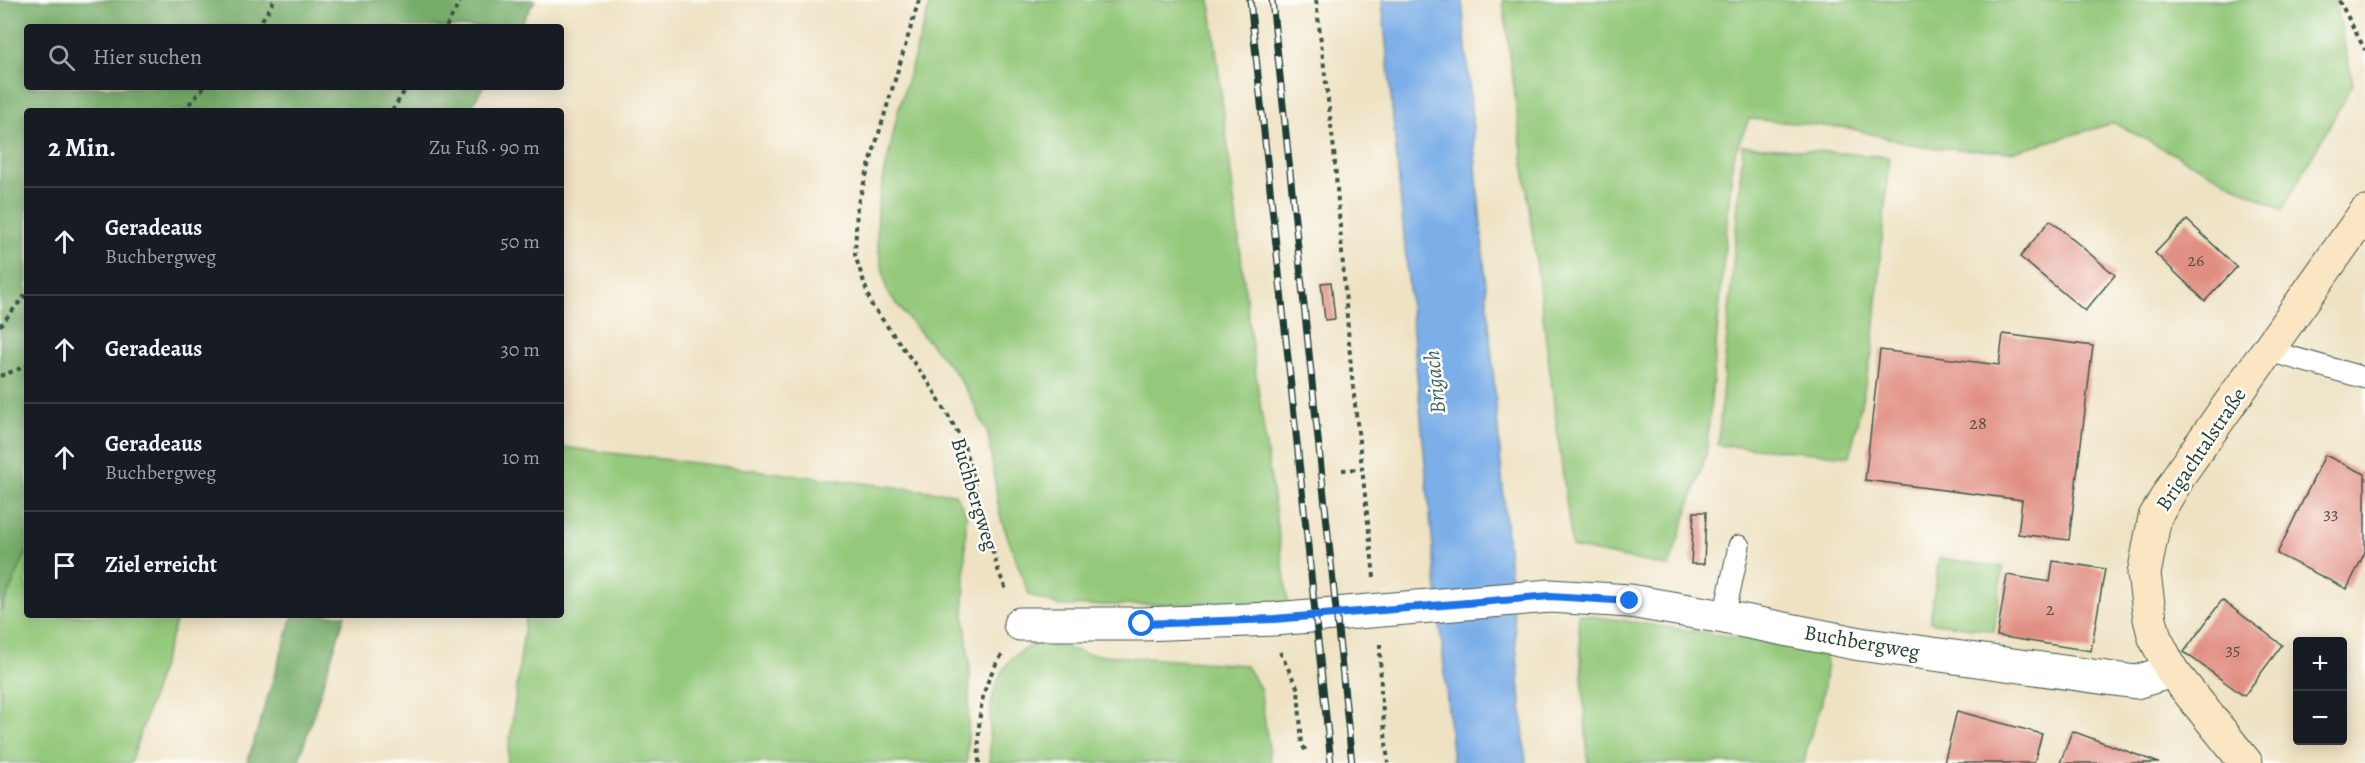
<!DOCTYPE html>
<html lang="de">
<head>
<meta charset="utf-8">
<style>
  body { margin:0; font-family:Alegreya,serif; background:#20242c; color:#f1f3f6 }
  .controls { position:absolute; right:18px; bottom:18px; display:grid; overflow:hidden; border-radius:6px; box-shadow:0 3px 15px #0003 }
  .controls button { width:54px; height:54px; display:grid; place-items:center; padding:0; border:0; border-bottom:2px solid #363941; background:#171b24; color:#f1f3f6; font:30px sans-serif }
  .stop { position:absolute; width:18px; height:18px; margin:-14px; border:4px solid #1a73e8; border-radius:50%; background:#fff }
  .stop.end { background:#1a73e8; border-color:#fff; box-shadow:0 2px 6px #0008 }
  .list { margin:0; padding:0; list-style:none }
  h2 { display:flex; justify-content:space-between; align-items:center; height:78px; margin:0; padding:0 24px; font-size:26px }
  h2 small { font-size:20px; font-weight:400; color:#9ea1a6 }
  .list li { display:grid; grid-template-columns:39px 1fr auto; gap:18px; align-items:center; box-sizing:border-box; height:108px; padding:0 24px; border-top:2px solid #363941 }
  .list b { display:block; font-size:22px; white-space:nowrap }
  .list p { margin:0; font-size:20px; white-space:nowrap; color:#9ea1a6 }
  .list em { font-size:20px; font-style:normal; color:#9ea1a6 }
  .icon { flex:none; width:33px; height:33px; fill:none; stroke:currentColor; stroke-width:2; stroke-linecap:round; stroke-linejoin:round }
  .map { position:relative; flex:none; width:2365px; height:763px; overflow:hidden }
  .search { position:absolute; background:#171b24; box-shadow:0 3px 15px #0003; left:24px; top:24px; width:540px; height:66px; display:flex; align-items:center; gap:15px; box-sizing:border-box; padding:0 21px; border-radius:6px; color:#9ea1a6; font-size:22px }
  .panel { position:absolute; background:#171b24; box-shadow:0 3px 15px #0003; left:24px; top:108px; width:540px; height:510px; border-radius:6px }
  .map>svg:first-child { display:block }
  .green { fill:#94c97b; stroke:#5a8358; stroke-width:1.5 }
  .forest { fill:#77ad6b; stroke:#4b7550; stroke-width:1.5 }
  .water { fill:#7cafe8; stroke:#4e768e; stroke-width:1.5 }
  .building { fill:#e18e82 }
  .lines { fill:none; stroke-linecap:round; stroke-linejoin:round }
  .lane-casing { stroke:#3e5649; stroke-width:23 }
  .street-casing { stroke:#3e5649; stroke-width:35 }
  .secondary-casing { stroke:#3e5649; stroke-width:35 }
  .path { stroke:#3e5649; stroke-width:4; stroke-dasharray:4.5 4.5; stroke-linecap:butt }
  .lane { stroke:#fff; stroke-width:21 }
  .street { stroke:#fff; stroke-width:33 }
  .secondary { stroke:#fbe6c4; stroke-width:33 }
  .rail-casing { stroke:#1f3d34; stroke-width:7 }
  .rail { stroke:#fdfcf7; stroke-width:4.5; stroke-dasharray:14; stroke-linecap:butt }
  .route { stroke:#1a73e8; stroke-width:8 }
  .labels { text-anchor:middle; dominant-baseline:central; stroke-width:5; stroke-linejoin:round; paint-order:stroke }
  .number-label { font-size:18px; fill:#505148 }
  .street-label { font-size:21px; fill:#1f3d34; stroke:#fdfcf7 }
  .water-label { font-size:22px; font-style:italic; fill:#3b5f6a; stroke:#fdfcf7 }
</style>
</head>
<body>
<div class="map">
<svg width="2365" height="763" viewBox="0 0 2365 763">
  <rect width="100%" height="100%" fill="#fdfcf7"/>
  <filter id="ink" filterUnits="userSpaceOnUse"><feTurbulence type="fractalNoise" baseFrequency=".0167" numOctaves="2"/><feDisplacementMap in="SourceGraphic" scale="12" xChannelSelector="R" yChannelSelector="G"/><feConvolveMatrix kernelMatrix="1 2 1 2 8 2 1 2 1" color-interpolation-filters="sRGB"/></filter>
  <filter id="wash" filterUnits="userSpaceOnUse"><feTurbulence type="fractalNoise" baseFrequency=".008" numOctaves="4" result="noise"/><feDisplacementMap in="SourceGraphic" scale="24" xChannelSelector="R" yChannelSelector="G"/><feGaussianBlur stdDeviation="1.35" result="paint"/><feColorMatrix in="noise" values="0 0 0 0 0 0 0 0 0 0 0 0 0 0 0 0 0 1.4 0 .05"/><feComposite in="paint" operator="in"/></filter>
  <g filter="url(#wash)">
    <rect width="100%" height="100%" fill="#eee2c3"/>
    <g class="green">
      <path d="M931 0H1210L1250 332 1288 602 1060 606 1029 595 1000 516 988 434 970 396 955 372 906 316 887 291 877 241 878 204 898 112Z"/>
      <path d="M1503 0H2335L2353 84 2282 210 2114 123 2011 152 1922 147 1849 128 1749 119 1733 157 1706 455 1669 567 1572 547Z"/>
      <path d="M1743 145 1889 157 1873 348 1850 456 1718 445Z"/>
      <path d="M561 447 955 494 966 513 964 613 970 670 967 763H507L526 615H561Z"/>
      <path d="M27 551V615H178L131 763H0V613Z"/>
      <path d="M1939 558 2003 567 1994 631 1930 622Z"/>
      <path d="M1578 614 1815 649 1827 661 1822 702 1807 746 1804 763H1588Z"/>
      <path d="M1041 641 1088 654 1245 665 1260 688 1271 763H990C989 727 986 687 1012 658 1020 650 1031 645 1041 641Z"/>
    </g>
    <g class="forest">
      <path d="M0 0H535L519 27H27V87H483L469 111H27V551L0 613Z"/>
      <path d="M293 615H345L298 763H247Z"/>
    </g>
    <path class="water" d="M1382 0H1462L1526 763H1453Z"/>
    <g id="blocks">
      <g class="building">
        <path d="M2050 220 2115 275 2085 311 2020 257Z"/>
        <path d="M2187 220 2237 267 2205 301 2155 253Z"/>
        <path d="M1331 282 1335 319 1325 320 1321 283Z"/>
        <path d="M2003 334 2093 346 2069 540 2018 534 2022 500 1865 480 1880 350 1999 365Z"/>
        <path d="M2325 455 2365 474V552L2347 589 2277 554Z"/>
        <path d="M1694 512H1706L1704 564H1691Z"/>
        <path d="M2053 561 2105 569 2091 651 1997 636 2007 575 2050 582Z"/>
        <path d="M2222 600 2282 645 2244 696 2184 652Z"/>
        <path d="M1957 711 2042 734 2034 763H1944Z"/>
        <path d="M2072 731 2159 763H2060Z"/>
      </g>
    </g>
  </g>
  <g filter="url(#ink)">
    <use href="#blocks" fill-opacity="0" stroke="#3e5649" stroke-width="1.5"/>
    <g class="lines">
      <g class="lane-casing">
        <g id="lane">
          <path d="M2269 351 2365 378"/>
          <path d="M1724 617 1739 546"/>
        </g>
      </g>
      <g class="street-casing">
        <path id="street" d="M1020 624H1142L1274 619 1550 596 1630 601 1724 617 1860 644 2136 682 2172 671"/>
      </g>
      <g class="secondary-casing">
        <path id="secondary" d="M2246 763 2172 671 2155 638 2150 619 2144 574 2155 517 2182 471 2365 213"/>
      </g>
      <g class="path">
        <path d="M919 0 857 206 855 255 871 304 933 389 963 442 998 570 1007 592"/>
        <path d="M1316 0 1334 150 1351 368 1374 577"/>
        <path d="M2339 0 2365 50"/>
        <path d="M256 27 265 16 274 0"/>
        <path d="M446 27 461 0"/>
        <path d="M183 111 204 87"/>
        <path d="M392 111 407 87"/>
        <path d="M0 326 27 293"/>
        <path d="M0 376 27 366"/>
        <path d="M1342 470 1361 469"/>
        <path d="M1380 644 1381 692 1388 763"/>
        <path d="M1280 652 1298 689 1302 745 1306 751"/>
        <path d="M979 763C978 720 978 690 1003 653"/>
      </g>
      <use href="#lane" class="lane"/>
      <use href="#street" class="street"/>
      <use href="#secondary" class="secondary"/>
      <g class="rail-casing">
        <g id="rail">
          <path d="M1250 0 1331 763"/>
          <path d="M1272 0 1352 763"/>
        </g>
      </g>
      <use href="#rail" class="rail"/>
    </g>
  </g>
  <g class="lines" filter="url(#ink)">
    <path class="route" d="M1142 624 1274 619 1551 596 1630 601"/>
  </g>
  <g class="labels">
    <g class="number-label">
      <text x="2196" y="260">26</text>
      <text x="1978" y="423">28</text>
      <text x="2331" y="513">33</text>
      <text x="2050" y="609">2</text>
      <text x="2233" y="649">35</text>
    </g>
    <g class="street-label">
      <text transform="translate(2201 449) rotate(-56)">Brigachtalstraße</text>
      <text transform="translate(975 494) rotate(73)">Buchbergweg</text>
      <text transform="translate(1862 642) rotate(10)">Buchbergweg</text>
    </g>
    <g class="water-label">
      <text transform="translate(1435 382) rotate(-96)">Brigach</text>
    </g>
  </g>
</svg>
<div class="controls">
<button>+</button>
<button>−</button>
</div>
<div class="stop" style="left:1142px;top:624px"></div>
<div class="stop end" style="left:1630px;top:601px"></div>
<div class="search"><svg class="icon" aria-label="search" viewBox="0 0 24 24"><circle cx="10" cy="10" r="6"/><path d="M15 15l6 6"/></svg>Hier suchen</div>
<section class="panel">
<h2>2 Min.<small>Zu Fuß · 90 m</small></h2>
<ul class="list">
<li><svg class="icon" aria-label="ahead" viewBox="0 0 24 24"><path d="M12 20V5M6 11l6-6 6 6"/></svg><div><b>Geradeaus</b><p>Buchbergweg</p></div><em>50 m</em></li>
<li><svg class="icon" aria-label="ahead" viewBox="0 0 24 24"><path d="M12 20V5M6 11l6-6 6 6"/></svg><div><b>Geradeaus</b></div><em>30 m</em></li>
<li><svg class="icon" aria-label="ahead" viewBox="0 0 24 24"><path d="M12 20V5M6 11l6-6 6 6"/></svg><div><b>Geradeaus</b><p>Buchbergweg</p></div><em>10 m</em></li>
<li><svg class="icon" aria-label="arrive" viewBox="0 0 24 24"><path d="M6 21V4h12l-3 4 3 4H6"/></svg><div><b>Ziel erreicht</b></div></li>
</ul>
</section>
</div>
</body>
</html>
